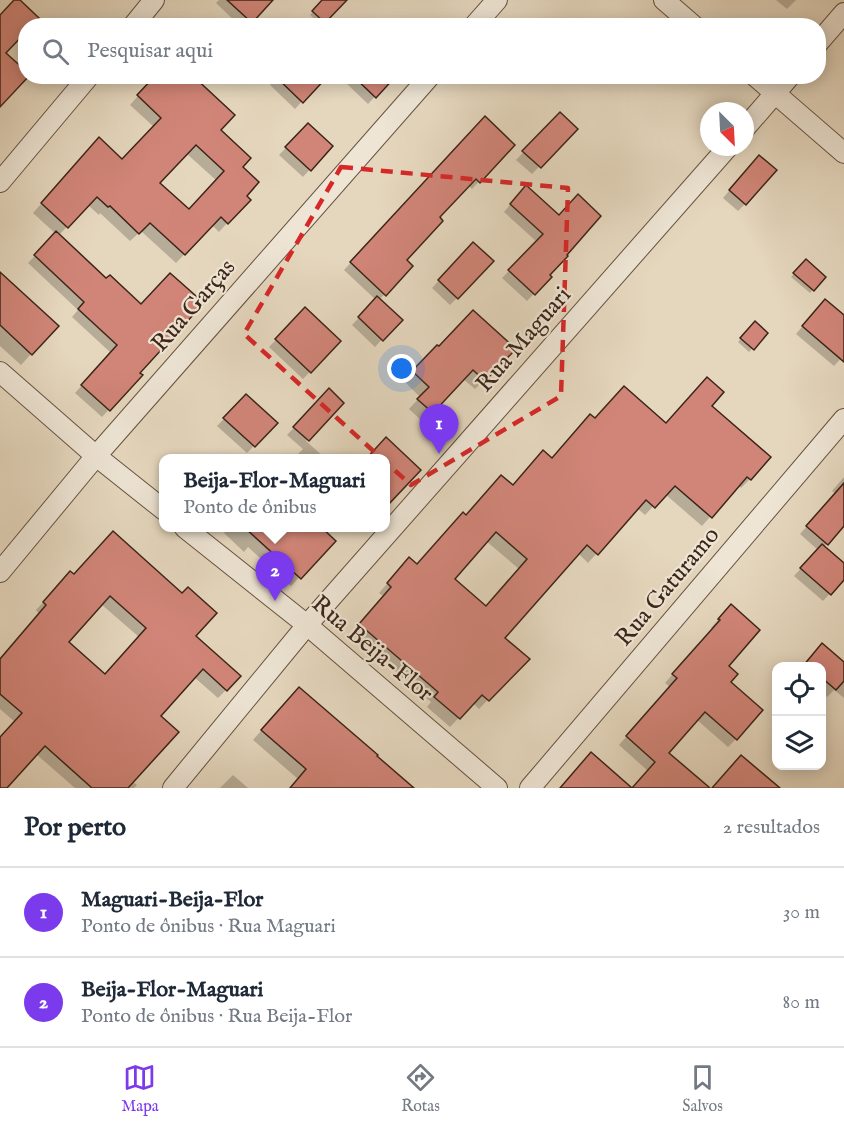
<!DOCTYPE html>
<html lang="pt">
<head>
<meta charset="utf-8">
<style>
  body { margin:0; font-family:"IM FELL English",serif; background:#f2f2f3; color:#1f2937 }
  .controls { position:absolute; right:18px; bottom:18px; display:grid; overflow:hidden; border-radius:12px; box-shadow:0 3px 15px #0003 }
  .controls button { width:54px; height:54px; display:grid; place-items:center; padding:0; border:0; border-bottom:2px solid #e0e1e3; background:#fff; color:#1f2937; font:30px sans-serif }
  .compass { position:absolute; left:700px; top:102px; width:54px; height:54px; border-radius:50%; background:#fff; box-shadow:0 3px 15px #0003; rotate:156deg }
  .you { position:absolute; left:402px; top:369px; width:21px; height:21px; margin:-15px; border:4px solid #fff; border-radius:50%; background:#1a73e8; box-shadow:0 0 0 9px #1a73e833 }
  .badge { display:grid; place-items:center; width:39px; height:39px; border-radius:50%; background:#7c3aed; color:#fff; font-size:20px; font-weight:700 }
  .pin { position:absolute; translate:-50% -50px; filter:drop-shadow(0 2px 3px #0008) }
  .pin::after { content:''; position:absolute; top:32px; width:21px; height:18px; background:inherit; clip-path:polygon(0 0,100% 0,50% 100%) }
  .popup { position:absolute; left:159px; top:454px; width:231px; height:78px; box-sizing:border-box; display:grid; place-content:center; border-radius:12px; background:#fff; filter:drop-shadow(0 2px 4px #0005); font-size:20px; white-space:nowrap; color:#747a83 }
  .popup b { font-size:22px; color:#1f2937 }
  .popup::after { content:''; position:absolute; left:50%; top:100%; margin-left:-12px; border:12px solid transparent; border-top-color:#fff }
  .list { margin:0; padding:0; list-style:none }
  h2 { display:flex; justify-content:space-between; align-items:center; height:78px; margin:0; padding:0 24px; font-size:26px }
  h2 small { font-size:20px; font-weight:400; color:#747a83 }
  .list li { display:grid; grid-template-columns:39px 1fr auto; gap:18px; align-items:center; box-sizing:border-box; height:90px; padding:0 24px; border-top:2px solid #e0e1e3 }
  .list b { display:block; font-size:22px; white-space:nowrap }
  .list p { margin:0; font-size:20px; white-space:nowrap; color:#747a83 }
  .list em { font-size:20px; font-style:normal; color:#747a83 }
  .icon { flex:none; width:33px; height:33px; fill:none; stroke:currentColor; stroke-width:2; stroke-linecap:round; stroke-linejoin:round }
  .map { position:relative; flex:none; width:844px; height:788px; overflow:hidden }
  .search { position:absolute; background:#fff; box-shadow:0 3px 15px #0003; left:18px; right:18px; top:18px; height:66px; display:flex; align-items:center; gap:15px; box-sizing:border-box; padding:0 21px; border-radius:24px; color:#747a83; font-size:22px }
  .sheet { height:258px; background:#fff }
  nav { display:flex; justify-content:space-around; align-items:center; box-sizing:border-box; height:84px; border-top:2px solid #e0e1e3; background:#fff; font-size:16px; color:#747a83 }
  nav a { display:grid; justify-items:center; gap:3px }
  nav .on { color:#7c3aed }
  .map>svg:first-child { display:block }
  .shadow { fill:#0003; fill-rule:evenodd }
  .building { fill:#d18578; stroke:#3c2518; stroke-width:1.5; fill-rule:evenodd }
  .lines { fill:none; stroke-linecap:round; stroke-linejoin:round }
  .street-casing { stroke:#665242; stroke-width:22 }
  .street { stroke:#eee5d5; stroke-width:20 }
  .marked { fill:none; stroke:#d62828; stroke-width:4.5; stroke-dasharray:12 8; stroke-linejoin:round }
  .labels { text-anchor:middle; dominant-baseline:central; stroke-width:4.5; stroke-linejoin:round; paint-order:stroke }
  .street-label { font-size:24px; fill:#3c2518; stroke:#eee5d5 }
</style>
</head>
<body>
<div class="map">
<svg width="844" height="788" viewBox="0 0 844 788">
  <rect width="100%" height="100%" fill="#e5d7be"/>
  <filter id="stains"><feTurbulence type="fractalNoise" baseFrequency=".00333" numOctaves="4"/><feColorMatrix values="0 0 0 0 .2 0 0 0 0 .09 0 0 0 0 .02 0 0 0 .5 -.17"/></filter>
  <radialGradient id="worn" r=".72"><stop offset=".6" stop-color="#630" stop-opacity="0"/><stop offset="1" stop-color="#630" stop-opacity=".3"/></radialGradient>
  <g class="shadow">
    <path d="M219 0H271L247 26H240L216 3Z"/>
    <path d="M324 0H340L342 2 321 25 310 15Z"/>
    <path d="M776 0H796L787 9Z"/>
    <path d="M156 76H203L197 82 219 130 240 167 244 196 227 223 219 232 212 225 176 263 141 231 130 241 100 213 99 215 88 205 58 236 141 375 102 417 75 393 111 353 72 317 78 310 28 263 56 234 33 213 90 148 122 161 154 127 130 105ZM186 153 217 181 189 211 158 183Z"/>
    <path d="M278 76H325L295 109 270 85Z"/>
    <path d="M350 76H394L368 104 345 82Z"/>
    <path d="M560 114 576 129 532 174 516 160Z"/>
    <path d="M308 125 331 146 303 177 279 155Z"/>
    <path d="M478 125 513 145 472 189 468 185 438 218 405 260 411 266 379 300 400 320 375 347 352 325 376 300 344 270Z"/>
    <path d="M752 164 745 204 738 211 723 198Z"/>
    <path d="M519 194 558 217 548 275 550 277 527 301 502 278 537 242 504 212Z"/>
    <path d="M473 244 457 298 450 305 432 288Z"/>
    <path d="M806 261 824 277 810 293 791 277Z"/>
    <path d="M0 288 31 354 21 365 0 346Z"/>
    <path d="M818 308 844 317V355L834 366 796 334Z"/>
    <path d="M298 317 339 341 303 379 269 347Z"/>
    <path d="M464 321 484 380 475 389 463 379 423 422 409 409 420 397 404 381Z"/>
    <path d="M755 323 766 333 749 352 738 342Z"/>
    <path d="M246 396 276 423 247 453 217 426Z"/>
    <path d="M322 398 342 403 306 441 325 458H294L303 449 287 435Z"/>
    <path d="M710 406 750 479 741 488 738 485 702 526 665 494 645 515 637 508 588 563 578 553 503 638 527 659 479 709 473 703 450 727 427 707 431 702 351 633 383 596 379 593 401 568 417 565 466 517 552 460 595 420 665 425ZM486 541 519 569 485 608 453 579Z"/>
    <path d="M844 477V524L824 547 844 565V578L823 601 794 576 818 550 800 534 836 494 832 491Z"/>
    <path d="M229 528H320L334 541 291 586 248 547 244 552 224 533Z"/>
    <path d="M70 573 194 636 226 690 218 698 194 677 159 716 132 781 137 785 134 788H75L36 754 5 788H0V739L15 722 0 709V659L39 614 36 610ZM101 604 139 637 105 676 67 642Z"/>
    <path d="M722 615 736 739 728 747 696 719 667 753 707 788H633L648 771 619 745 670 687 665 683 713 629 711 628Z"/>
    <path d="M816 653 844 664V698L834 690 827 697 822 691V666H804Z"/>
    <path d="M290 698 412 788H290L298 779 253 740Z"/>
    <path d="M233 775 248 788H220Z"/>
  </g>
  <g class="building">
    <path d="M14 0H20L39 18 31 26H26V32L6 53 26 71V76H29L0 107V15Z"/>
    <path d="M227 0H273L252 23Z"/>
    <path d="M322 0H347L325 23 312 11Z"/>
    <path d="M155 76H193L235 115 221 130 251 158 243 167 259 182 247 196 251 200 228 224 221 217 185 255 150 223 139 234 110 206 108 207 97 197 68 228 41 203 99 137 122 159 161 118 137 95ZM196 145 224 171 189 209 160 183Z"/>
    <path d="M275 76H328L303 103Z"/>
    <path d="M353 76H396L376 98Z"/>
    <path d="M560 112 578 129 541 168 522 151Z"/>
    <path d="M485 116 515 145 480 183 476 179 440 217 443 221 407 260 413 266 386 296 350 262Z"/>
    <path d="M308 123 333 146 311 171 285 147Z"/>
    <path d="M759 155 777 170 746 205 729 190Z"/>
    <path d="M526 185 559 215 578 194 601 216 567 255 568 256 550 275 552 277 535 295 508 270 543 234 510 204Z"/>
    <path d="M56 231 106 278 110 275 141 304 170 273 204 303 140 373 143 375 110 411 81 385 117 345 78 309 84 302 34 255Z"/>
    <path d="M473 242 494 261 458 299 438 280Z"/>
    <path d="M806 259 826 277 814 291 793 273Z"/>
    <path d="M0 272 59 326 32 355 0 325Z"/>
    <path d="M377 296 403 320 383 341 358 317Z"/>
    <path d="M825 299 844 315V362L802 326Z"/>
    <path d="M305 307 341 341 311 373 275 339Z"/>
    <path d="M473 310 516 349 485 381 473 370 433 413 417 399 429 387 412 371 437 345 439 346Z"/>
    <path d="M755 321 768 333 754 350 740 338Z"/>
    <path d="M707 377 724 392 712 406 771 457 751 480 747 477 712 518 675 486 655 508 646 500 598 555 587 545 505 638 530 659 489 701 482 695 460 719 434 697 438 692 359 624 391 587 387 583 409 557 417 564 463 512 466 515 501 475 513 485 543 450 552 458 590 414 595 418 624 386 666 423ZM496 532 527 559 486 606 455 579Z"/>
    <path d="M329 388 344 403 309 441 293 427Z"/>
    <path d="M246 394 278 423 255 447 223 418Z"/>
    <path d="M386 437 421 470 386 507V459H366Z"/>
    <path d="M844 483V526L828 545 806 526Z"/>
    <path d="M245 528H322L336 541 301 579Z"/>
    <path d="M113 531 182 593 188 587 217 613 196 636 241 676 227 691 203 669 161 716 179 732 128 788H92L45 746 7 788H0V737L22 713 0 694V659L46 605 43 602 70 571 74 574ZM110 596 146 628 105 674 69 642Z"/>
    <path d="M822 544 844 563V580L831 595 800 568Z"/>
    <path d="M731 604 760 630 729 666 738 674 731 682 763 710 737 740 705 712 669 753 710 788H632L655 762 626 736 677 678 672 674 720 620 718 619Z"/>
    <path d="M822 643 844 662V681L836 690 822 678V666H803Z"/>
    <path d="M299 687 378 755 377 756 414 788H290L306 769 261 730Z"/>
    <path d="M591 752 632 788H560Z"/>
    <path d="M741 755 780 788H712Z"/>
  </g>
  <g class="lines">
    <g class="street-casing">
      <g id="street">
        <path d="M664 0 694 26"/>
        <path d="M133 26 154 0"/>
        <path d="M474 26 497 0"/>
        <path d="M818 43 844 13"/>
        <path d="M755 76 844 153"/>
        <path d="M745 128 790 76"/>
        <path d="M0 182 89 76"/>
        <path d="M0 372 96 456 164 510"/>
        <path d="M185 528 307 625 497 788"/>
        <path d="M0 572 96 456 430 76"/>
        <path d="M173 788 307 625 728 147"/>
        <path d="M530 788 844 419"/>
      </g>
    </g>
    <use href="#street" class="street"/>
  </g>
  <path class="marked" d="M341 167 568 188 561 396 411 485 244 334Z"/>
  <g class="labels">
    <g class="street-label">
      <text transform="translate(194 306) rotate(-49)">Rua Garças</text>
      <text transform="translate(524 340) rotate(-49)">Rua Maguari</text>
      <text transform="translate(668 587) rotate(-50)">Rua Gaturamo</text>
      <text transform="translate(372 649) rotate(40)">Rua Beija-Flor</text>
    </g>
  </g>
  <rect width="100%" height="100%" filter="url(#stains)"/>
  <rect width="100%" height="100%" fill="url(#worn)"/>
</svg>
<div class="controls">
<button><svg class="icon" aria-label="locate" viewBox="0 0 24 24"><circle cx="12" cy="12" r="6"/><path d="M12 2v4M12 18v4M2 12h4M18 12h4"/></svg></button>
<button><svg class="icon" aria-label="layers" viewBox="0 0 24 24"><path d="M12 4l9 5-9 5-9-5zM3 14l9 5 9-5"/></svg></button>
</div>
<svg class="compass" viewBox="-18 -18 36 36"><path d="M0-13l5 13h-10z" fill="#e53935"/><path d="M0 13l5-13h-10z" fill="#747a83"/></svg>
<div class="you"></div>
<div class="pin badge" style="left:439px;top:454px">1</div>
<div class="pin badge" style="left:275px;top:601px">2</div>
<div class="popup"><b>Beija-Flor-Maguari</b>Ponto de ônibus</div>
<div class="search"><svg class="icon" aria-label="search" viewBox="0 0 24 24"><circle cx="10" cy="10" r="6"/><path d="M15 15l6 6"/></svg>Pesquisar aqui</div>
</div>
<section class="sheet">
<h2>Por perto<small>2 resultados</small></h2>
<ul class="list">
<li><span class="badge">1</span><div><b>Maguari-Beija-Flor</b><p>Ponto de ônibus · Rua Maguari</p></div><em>30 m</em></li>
<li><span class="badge">2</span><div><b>Beija-Flor-Maguari</b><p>Ponto de ônibus · Rua Beija-Flor</p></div><em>80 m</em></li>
</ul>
</section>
<nav>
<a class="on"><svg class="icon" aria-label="map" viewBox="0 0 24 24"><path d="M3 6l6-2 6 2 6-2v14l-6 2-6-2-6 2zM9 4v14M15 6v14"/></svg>Mapa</a>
<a><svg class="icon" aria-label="directions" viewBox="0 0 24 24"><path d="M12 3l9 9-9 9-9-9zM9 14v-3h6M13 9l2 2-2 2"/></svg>Rotas</a>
<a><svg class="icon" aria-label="saved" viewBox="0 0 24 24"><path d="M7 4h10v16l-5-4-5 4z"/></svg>Salvos</a>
</nav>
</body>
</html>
